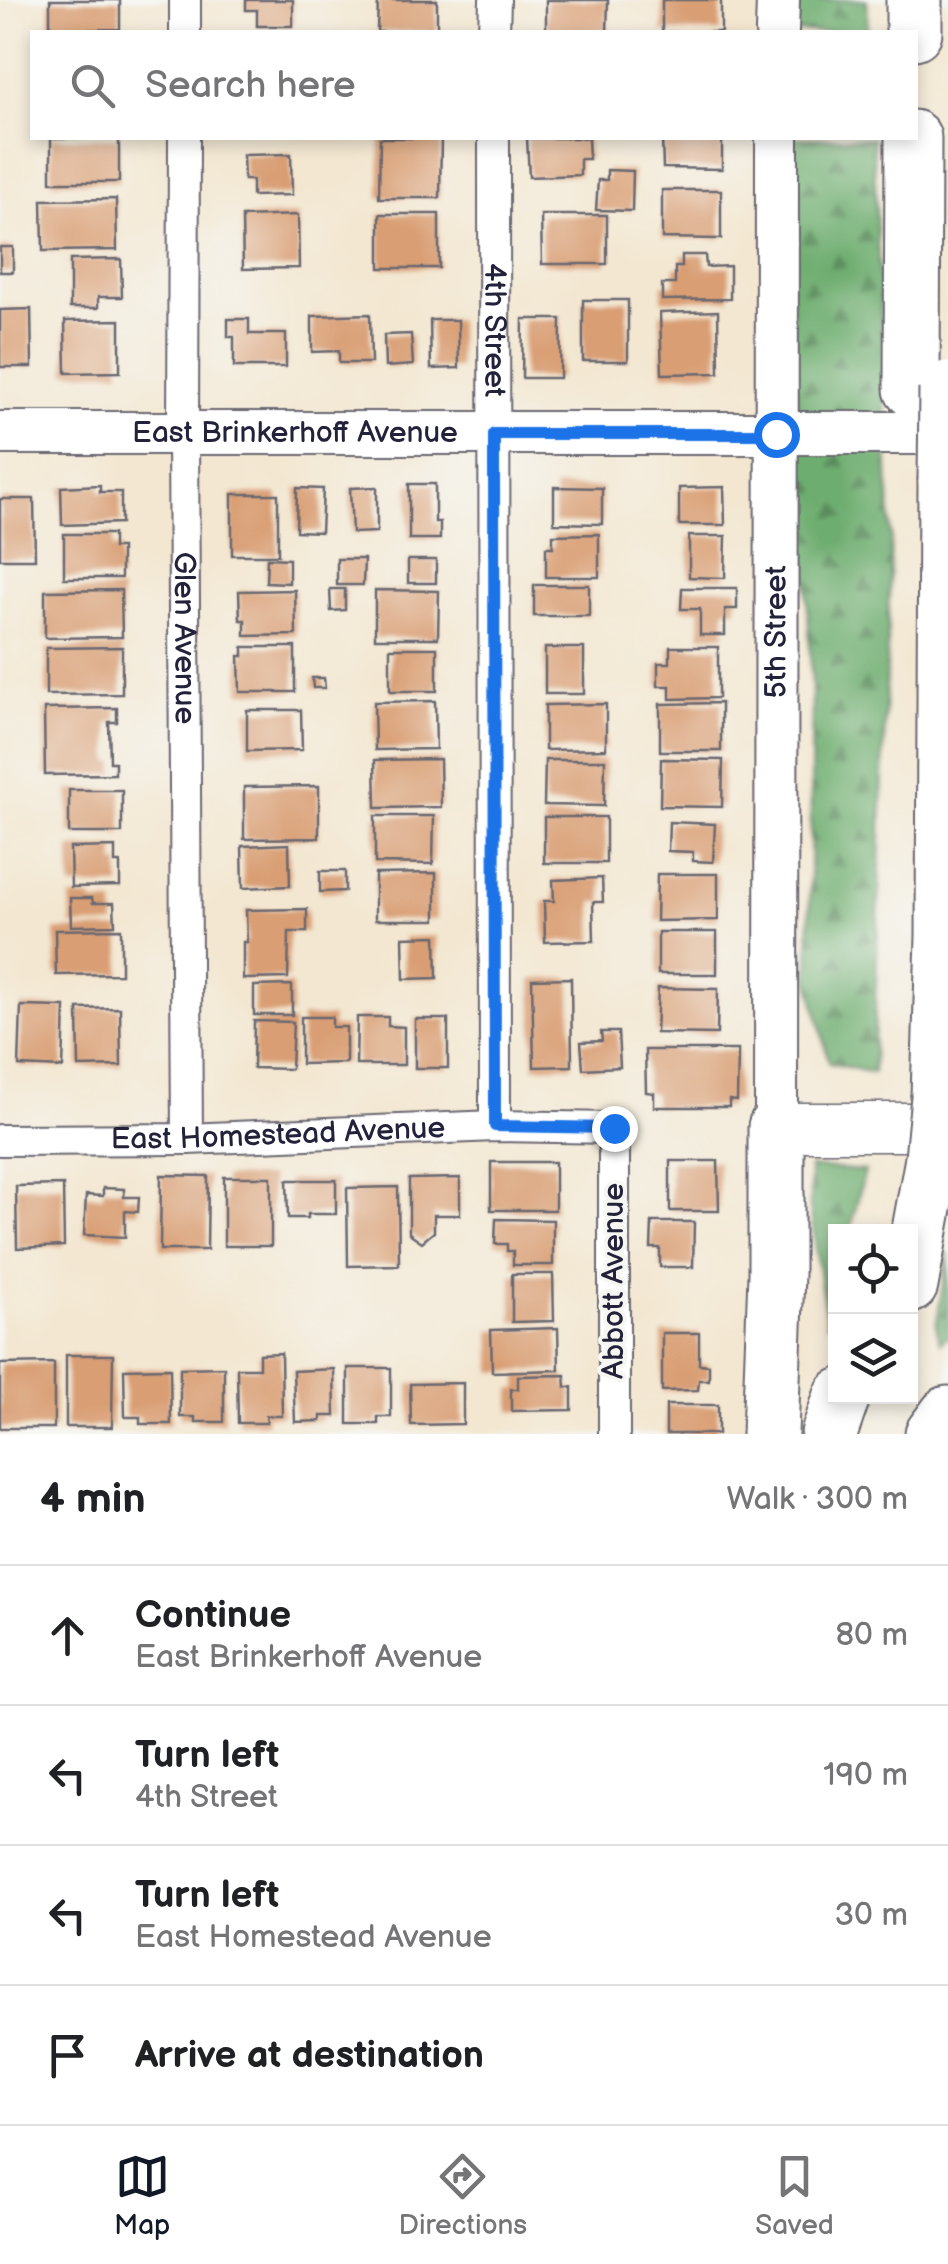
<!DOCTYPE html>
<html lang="en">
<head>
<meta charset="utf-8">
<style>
  body { margin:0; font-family:"Balsamiq Sans",sans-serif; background:#f6f6f6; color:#202124 }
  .controls { position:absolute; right:30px; bottom:30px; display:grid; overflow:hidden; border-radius:0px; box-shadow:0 5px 15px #0003 }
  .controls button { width:90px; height:90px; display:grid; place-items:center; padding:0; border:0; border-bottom:2px solid #e0e0e0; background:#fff; color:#202124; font:50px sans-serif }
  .stop { position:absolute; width:30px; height:30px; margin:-22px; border:8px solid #1a73e8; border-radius:50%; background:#fff }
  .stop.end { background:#1a73e8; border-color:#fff; box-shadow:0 2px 10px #0008 }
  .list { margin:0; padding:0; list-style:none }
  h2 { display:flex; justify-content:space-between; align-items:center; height:130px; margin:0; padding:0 40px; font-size:42px }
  h2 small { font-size:32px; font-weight:400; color:#757577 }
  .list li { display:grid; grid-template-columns:65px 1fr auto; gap:30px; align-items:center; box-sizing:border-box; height:140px; padding:0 40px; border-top:2px solid #e0e0e0 }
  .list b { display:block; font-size:38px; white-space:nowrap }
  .list p { margin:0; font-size:32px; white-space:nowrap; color:#757577 }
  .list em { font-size:32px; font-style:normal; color:#757577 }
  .icon { flex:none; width:55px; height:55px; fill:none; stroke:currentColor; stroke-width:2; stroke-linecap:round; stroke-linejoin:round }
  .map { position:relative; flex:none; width:948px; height:1434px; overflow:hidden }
  .search { position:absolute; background:#fff; box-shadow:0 5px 15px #0003; left:30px; right:30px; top:30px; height:110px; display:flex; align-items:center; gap:25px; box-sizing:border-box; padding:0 35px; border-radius:0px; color:#757577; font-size:38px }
  .sheet { height:690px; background:#fff }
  nav { display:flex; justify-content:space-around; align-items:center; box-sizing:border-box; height:140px; border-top:2px solid #e0e0e0; background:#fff; font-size:28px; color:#757577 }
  nav a { display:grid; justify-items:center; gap:5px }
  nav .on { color:#111827 }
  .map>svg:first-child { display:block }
  .forest { fill:url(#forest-firs); stroke:#486855; stroke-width:2.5 }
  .building { fill:#d99e73 }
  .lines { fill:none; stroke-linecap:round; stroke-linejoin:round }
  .street-casing { stroke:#6b6770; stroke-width:34 }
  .secondary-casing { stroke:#6b6770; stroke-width:46 }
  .primary-casing { stroke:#6b6770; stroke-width:51 }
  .highway-casing { stroke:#6b6770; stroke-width:59 }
  .street { stroke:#fff; stroke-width:30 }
  .secondary { stroke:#fff; stroke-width:42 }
  .primary { stroke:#fff; stroke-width:48 }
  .highway { stroke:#fff; stroke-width:55 }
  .highway-bridge-casing { stroke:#6b6770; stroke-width:59; stroke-linecap:butt }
  .highway-bridge { stroke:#fff; stroke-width:55 }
  .route { stroke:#1a73e8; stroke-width:12 }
  .labels { text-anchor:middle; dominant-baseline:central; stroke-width:8; stroke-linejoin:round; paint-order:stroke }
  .street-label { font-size:30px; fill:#22223b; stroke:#f6f6f2 }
</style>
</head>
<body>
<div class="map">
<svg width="948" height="1434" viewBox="0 0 948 1434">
  <defs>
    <pattern id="forest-firs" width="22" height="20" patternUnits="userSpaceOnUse" patternTransform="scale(2.5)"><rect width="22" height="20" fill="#6ead6f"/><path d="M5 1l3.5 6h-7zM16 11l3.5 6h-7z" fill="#5a8c5c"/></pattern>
  </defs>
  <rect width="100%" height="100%" fill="#f6f6f2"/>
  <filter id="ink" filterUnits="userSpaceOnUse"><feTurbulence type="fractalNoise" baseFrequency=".01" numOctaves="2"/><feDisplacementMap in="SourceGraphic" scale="20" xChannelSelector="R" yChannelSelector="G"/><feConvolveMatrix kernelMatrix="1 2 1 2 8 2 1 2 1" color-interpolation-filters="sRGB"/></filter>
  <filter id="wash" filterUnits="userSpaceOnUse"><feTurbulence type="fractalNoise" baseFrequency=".0048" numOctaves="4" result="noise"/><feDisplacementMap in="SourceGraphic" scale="40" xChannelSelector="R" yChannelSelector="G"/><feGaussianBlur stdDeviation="2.25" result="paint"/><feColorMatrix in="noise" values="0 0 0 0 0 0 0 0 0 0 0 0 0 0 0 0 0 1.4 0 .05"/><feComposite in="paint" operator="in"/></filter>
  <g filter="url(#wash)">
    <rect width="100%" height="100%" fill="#f3e7d1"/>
    <g class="forest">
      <path d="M776 0H867L868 32H777Z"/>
      <path d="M783 138H873L891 536 873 1073 829 1063 809 979 812 688Z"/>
      <path d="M810 1167 865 1171 850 1231 836 1232 835 1290 827 1325 810 1208Z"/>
      <path d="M948 1252V1336L940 1343 936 1326Z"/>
    </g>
    <g id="blocks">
      <g class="building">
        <path d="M50 0H120V29L50 30Z"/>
        <path d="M246 0H293V26H257V10H246Z"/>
        <path d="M378 0H437V32H377Z"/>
        <path d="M546 0H608L607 32H546Z"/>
        <rect x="662" y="0" width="59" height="32"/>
        <rect x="51" y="138" width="68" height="44"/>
        <path d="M380 138H441L440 198H379Z"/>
        <path d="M527 138H588L589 159H580V175L529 177Z"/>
        <path d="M662 138H722V169L663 168Z"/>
        <path d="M291 154 292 195 252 196V180H244L243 155Z"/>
        <path d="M607 170 633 171 632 211 596 210 598 180H607Z"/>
        <path d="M662 190H721V239L662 238Z"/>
        <path d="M116 199 117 250 43 251 42 200Z"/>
        <rect x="380" y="214" width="59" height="54"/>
        <path d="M298 215 299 268 243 269 242 217Z"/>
        <path d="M541 215H607V264H542Z"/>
        <rect x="0" y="247" width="13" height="25"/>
        <path d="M682 255H705L706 267 730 266V299L662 300V284H675V267H682Z"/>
        <path d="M121 259 122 297H98V308H70V260Z"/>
        <rect x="583" y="300" width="45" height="61"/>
        <path d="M31 309 32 367H0V310Z"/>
        <path d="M718 311 719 373 662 374 660 313Z"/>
        <path d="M370 314 371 363H339V351L312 352V316Z"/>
        <path d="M228 319H249V334H286V367H234V337H228Z"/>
        <path d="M523 319H561L560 378H522Z"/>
        <path d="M120 320V372L66 373 65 321Z"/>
        <path d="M430 320H458L459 368 431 369Z"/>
        <path d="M411 334 413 365 385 367 384 335Z"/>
        <path d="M409 484H435V522H440V539H409Z"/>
        <path d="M100 485V492H121V523L62 525 61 487Z"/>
        <path d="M377 487V532L352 533 350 488Z"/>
        <path d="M554 487 602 488V524L554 523Z"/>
        <path d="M724 487 725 525H679V488Z"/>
        <path d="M297 488 323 489 321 532 296 531Z"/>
        <rect x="232" y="494" width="46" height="61"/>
        <path d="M0 499H34L35 559H0Z"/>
        <path d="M64 534H113V548H121V578H64Z"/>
        <path d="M599 534V577H546V547H553V535Z"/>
        <path d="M689 536H726L725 578 689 577Z"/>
        <path d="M267 558 289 559V583L266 582Z"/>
        <path d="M337 559H364L363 585H337Z"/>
        <rect x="408" y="560" width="28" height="23"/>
        <rect x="534" y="585" width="55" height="31"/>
        <path d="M682 588H737V609H725V635H700V609H681Z"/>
        <path d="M330 589H345V610L331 611Z"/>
        <path d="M121 590 122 637 45 638V591Z"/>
        <path d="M295 590 296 635 245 636V620H240L239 591Z"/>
        <path d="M375 590 439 591 438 638H375Z"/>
        <path d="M122 647V694L46 695V648Z"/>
        <path d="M243 647H295V692H240L239 656H243Z"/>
        <path d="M670 647H718V698L670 699V686H658V663H670Z"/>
        <rect x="390" y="648" width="47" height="43"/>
        <rect x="545" y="648" width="39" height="46"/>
        <path d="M312 678H324L325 688H313Z"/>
        <path d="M435 701 436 749 375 750 374 702Z"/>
        <path d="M721 703V751H660V704Z"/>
        <path d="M606 704V749L545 750V705Z"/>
        <path d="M117 708V722H109L110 762H115V774L45 775 44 709Z"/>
        <path d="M247 710H301L302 750 247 751Z"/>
        <path d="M440 759 441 807 376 808 375 760Z"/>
        <path d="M661 759 723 760 722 807 660 806Z"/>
        <path d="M545 760H605L604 806 544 805Z"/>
        <path d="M319 786V838L244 839V787Z"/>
        <rect x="69" y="790" width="53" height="43"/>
        <path d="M375 816H434L433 864 375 863Z"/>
        <rect x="544" y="817" width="62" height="46"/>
        <path d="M669 822 715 824 713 862 693 861V852L668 851Z"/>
        <path d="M289 844 290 886 243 888 242 846Z"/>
        <path d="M115 847V863H120V886L71 887 70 848Z"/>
        <path d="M320 871H345V891L320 892Z"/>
        <path d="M436 873V920H375V874Z"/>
        <path d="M657 874H718V920L656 921Z"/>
        <path d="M602 878 603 902H593L594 941 545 942 544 901H554L553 880Z"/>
        <path d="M70 898H92L93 903H114L115 925 71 926Z"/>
        <path d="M307 909V932H289L288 978 243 979V942H247L246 910Z"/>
        <path d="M121 929V974L56 975 55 930Z"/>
        <rect x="658" y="932" width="59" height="42"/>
        <path d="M436 936 437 978 404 979 403 937Z"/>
        <path d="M571 978 572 1066 534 1067 532 979Z"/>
        <path d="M292 985V1015H254V986Z"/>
        <path d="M658 988 718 989 717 1034 656 1033Z"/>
        <path d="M21 1006 65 1007 63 1068 19 1066Z"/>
        <path d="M120 1008 121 1066 79 1067 78 1009Z"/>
        <path d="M301 1017H332V1027H346V1063L301 1064Z"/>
        <path d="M357 1017H388V1026L404 1027V1065H356Z"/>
        <rect x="415" y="1019" width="33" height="49"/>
        <path d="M254 1021 293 1022 291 1069 253 1068Z"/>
        <path d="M601 1032H618L620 1067 583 1069 581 1042 602 1041Z"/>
        <path d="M645 1050H738L737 1101 729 1100V1107H654V1093L646 1092Z"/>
        <path d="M670 1161H718L719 1211H670Z"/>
        <rect x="491" y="1162" width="64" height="48"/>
        <path d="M161 1175 208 1176 207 1250H160Z"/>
        <rect x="224" y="1177" width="47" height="69"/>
        <path d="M460 1178V1215H434V1232L422 1242 409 1233V1179Z"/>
        <path d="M287 1180H336V1214H308V1218H288Z"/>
        <path d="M63 1185 64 1246 17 1248 16 1186Z"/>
        <path d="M398 1187 399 1265 348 1266 347 1188Z"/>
        <path d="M103 1188 124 1189V1197H139L138 1212 125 1211V1237L84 1235 86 1195 103 1196Z"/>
        <path d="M496 1219 553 1220V1265H513V1251H507V1244H495Z"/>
        <path d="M652 1222H694L693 1267H660V1248H651Z"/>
        <path d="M512 1274H553L554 1321 512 1322Z"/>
        <path d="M558 1328 559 1370 492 1372 491 1330Z"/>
        <path d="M662 1333H699V1364L709 1365V1380H699L698 1390 662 1391Z"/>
        <path d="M281 1353 282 1416H266L267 1423H238L237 1368H259V1354Z"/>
        <path d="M66 1355H113L112 1427H66Z"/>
        <path d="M54 1363V1428H0V1364Z"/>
        <path d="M224 1367V1422H195V1417H180V1368Z"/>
        <path d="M170 1368 171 1424H140V1417H125L124 1369Z"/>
        <path d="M348 1368H391V1417H378V1424H348Z"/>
        <path d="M334 1369 335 1416H321V1421L295 1422 293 1371Z"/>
        <path d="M565 1375 566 1387H572V1410L511 1411V1389H518V1376Z"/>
        <path d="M463 1383V1424L411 1425 410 1384Z"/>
        <rect x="666" y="1405" width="52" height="29"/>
      </g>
    </g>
  </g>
  <g filter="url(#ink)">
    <use href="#blocks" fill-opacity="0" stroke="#6b6770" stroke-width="2.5"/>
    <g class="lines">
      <g class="street-casing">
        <g id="street">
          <path d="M185 32V0"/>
          <path d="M494 32 495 0"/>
          <path id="s1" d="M184 138 183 433 187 1139"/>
          <path id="s2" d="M494 138 495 1126"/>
          <path id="s3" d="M0 1140 187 1139 495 1126 614 1128V1434"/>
        </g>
      </g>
      <g class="secondary-casing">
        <g id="secondary">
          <path d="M777 32 778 0"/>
          <path id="s4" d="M0 433H948"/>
          <path id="s5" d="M776 1127 777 138"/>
        </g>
      </g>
      <g class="primary-casing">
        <path id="primary" d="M776 1127H948"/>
      </g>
      <g class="highway-casing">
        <g id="highway">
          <path d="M914 32V0"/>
          <path d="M912 389 913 138"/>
          <path d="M939 1097 944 937 946 481"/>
          <path d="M910 1285 933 1159"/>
          <path d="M770 1434 776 1274V1127"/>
          <path d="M829 1434 842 1396"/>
          <path d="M933 1434 948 1414"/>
        </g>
      </g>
      <use href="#street" class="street"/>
      <use href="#secondary" class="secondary"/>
      <use href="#primary" class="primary"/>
      <use href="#highway" class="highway"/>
      <g class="highway-bridge-casing">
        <g id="highway-bridge">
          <path d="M946 481 947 389"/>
          <path d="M933 1159 939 1097"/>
        </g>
      </g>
      <use href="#highway-bridge" class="highway-bridge"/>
    </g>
  </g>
  <g class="lines" filter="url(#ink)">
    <path class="route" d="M614 1128 495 1126 494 434H776"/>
  </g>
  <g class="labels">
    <g class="street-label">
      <text stroke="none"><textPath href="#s2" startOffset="192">4th Street</textPath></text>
      <text stroke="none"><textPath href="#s4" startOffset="295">East Brinkerhoff Avenue</textPath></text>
      <text stroke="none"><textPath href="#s5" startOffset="495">5th Street</textPath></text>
      <text stroke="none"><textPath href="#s1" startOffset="500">Glen Avenue</textPath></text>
      <text stroke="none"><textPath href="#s3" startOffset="278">East Homestead Avenue</textPath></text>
      <text transform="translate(614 1281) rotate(-90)">Abbott Avenue</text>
    </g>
  </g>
</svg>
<div class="controls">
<button><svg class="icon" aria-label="locate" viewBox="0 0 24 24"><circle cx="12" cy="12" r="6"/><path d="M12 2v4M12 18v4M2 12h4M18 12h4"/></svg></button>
<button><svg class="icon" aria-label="layers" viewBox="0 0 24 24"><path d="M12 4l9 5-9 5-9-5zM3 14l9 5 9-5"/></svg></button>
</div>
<div class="stop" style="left:776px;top:434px"></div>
<div class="stop end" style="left:614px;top:1128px"></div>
<div class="search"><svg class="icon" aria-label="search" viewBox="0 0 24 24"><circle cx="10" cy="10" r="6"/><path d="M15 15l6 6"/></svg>Search here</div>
</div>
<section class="sheet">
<h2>4 min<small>Walk · 300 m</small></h2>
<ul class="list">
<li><svg class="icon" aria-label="ahead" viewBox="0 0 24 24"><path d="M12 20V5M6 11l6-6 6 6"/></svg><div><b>Continue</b><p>East Brinkerhoff Avenue</p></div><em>80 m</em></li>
<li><svg class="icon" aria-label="left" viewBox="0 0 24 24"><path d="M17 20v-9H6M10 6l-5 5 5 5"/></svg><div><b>Turn left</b><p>4th Street</p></div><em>190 m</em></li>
<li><svg class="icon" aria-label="left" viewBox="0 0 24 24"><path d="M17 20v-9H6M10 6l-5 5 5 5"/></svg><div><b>Turn left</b><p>East Homestead Avenue</p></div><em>30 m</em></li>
<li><svg class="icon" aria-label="arrive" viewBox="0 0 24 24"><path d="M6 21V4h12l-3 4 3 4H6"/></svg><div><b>Arrive at destination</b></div></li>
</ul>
</section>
<nav>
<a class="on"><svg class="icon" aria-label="map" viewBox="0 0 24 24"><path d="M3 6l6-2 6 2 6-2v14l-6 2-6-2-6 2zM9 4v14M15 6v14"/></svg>Map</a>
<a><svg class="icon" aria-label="directions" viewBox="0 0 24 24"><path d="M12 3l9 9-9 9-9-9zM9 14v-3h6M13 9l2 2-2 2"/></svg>Directions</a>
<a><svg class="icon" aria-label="saved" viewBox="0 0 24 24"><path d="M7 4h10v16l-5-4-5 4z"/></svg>Saved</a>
</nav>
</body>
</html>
